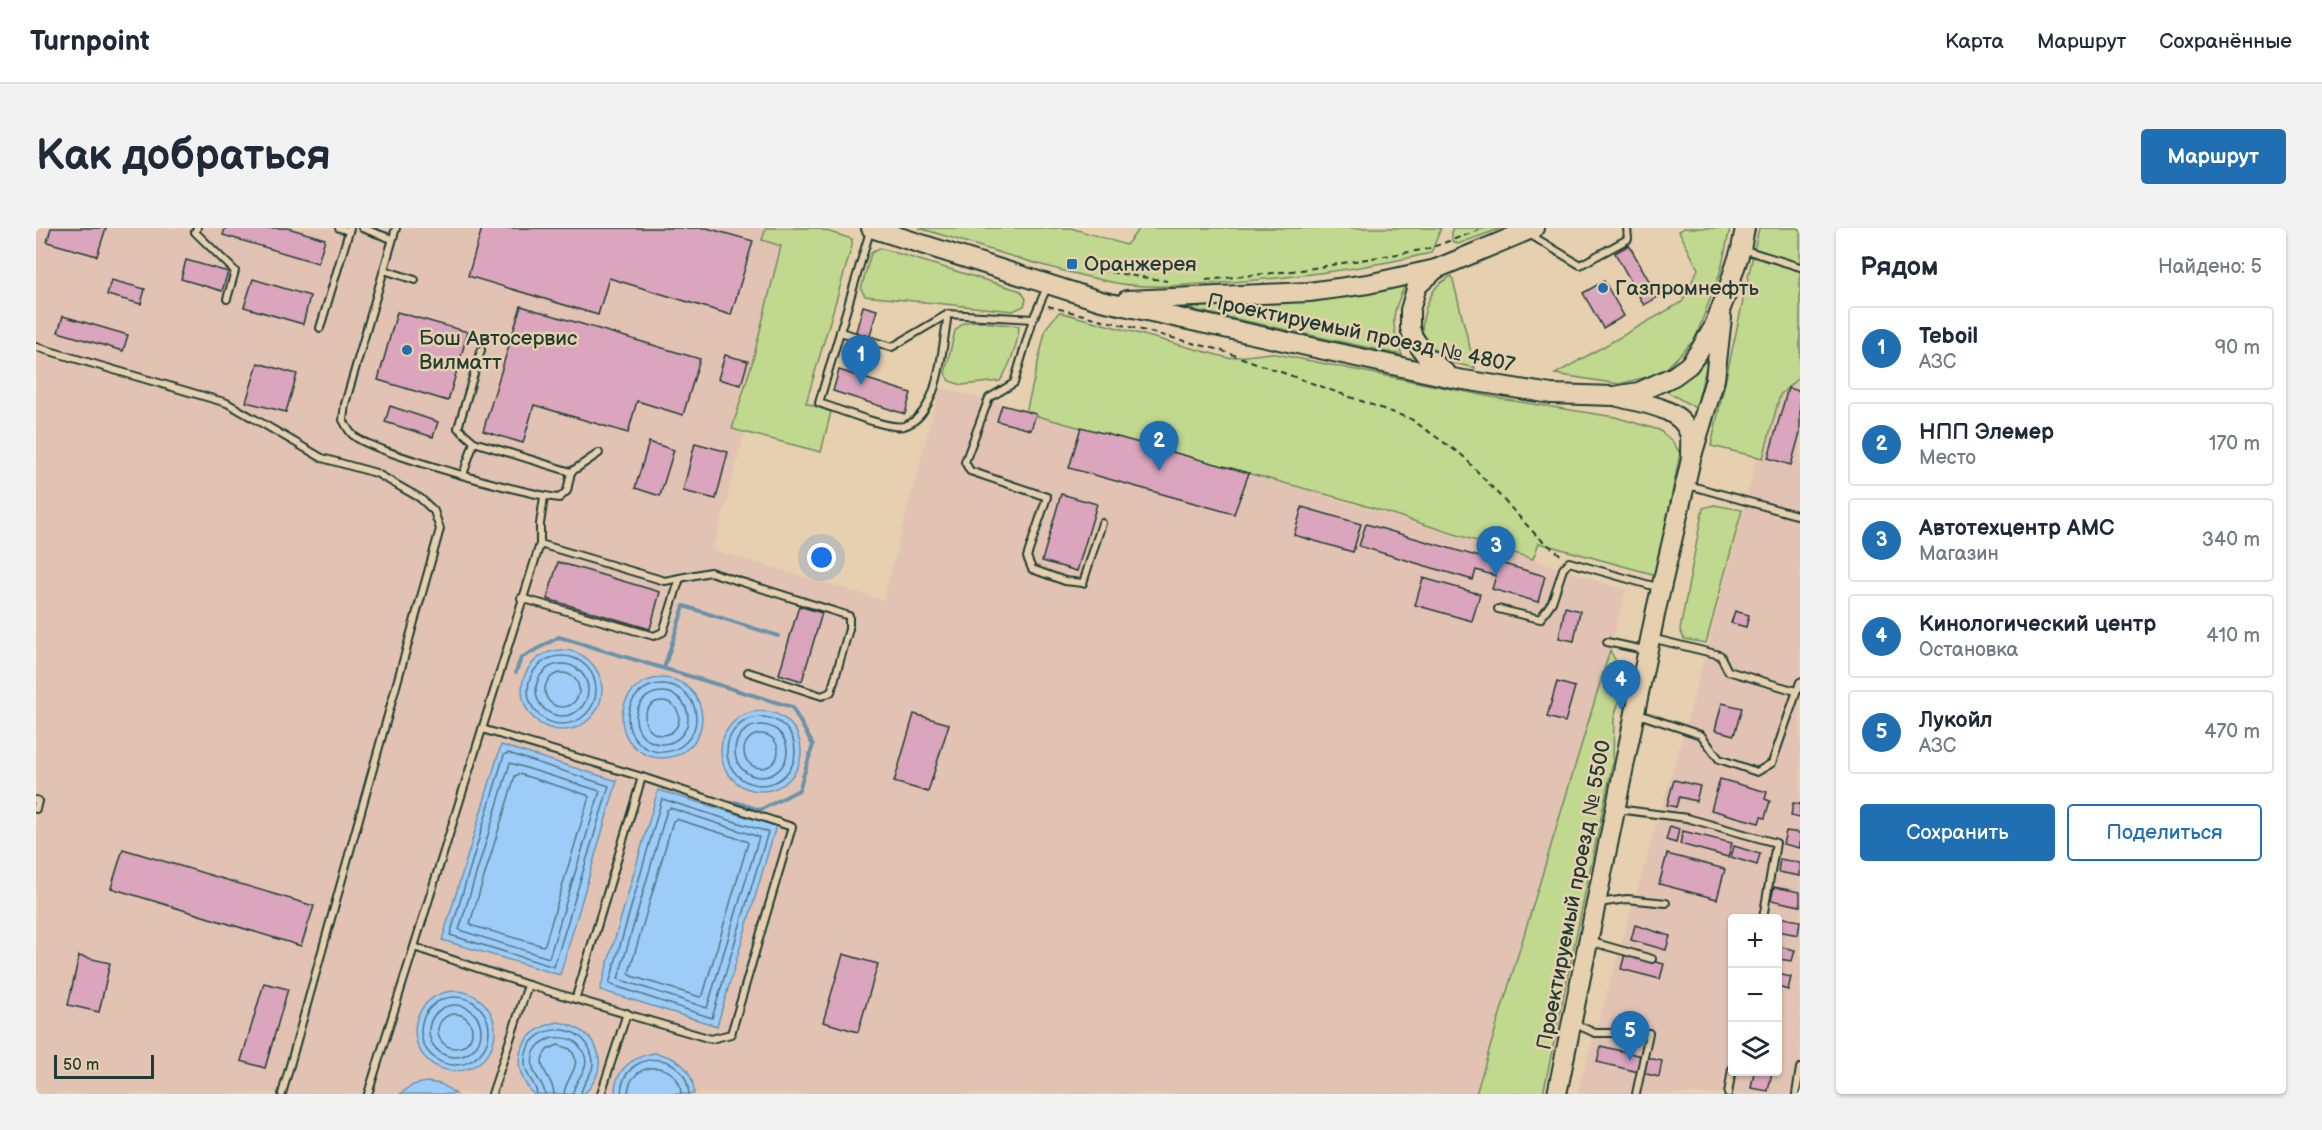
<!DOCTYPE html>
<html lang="ru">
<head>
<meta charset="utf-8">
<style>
  body { margin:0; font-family:"Balsamiq Sans",sans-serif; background:#f2f2f3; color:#1f2937 }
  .controls { position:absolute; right:18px; bottom:18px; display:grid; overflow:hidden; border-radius:6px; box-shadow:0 2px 4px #0004 }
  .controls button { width:54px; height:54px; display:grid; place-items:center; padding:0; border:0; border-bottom:2px solid #e0e1e3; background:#fff; color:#1f2937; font:30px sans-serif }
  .scale { position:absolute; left:18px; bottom:15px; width:100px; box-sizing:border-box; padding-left:6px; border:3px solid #1f3d34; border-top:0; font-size:16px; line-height:21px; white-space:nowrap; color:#1f3d34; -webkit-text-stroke:4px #e6d0af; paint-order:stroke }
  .you { position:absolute; left:786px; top:330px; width:21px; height:21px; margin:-15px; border:4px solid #fff; border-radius:50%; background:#1a73e8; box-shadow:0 0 0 9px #1a73e833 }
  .badge { display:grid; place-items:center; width:39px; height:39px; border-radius:50%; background:#1f6fb2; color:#fff; font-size:20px; font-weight:700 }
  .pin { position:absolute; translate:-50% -50px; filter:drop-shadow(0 2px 3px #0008) }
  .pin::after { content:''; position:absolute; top:32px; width:21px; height:18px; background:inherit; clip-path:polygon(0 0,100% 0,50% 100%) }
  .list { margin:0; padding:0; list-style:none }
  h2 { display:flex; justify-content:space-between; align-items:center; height:78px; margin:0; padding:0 24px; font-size:26px }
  h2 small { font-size:20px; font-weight:400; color:#747a83 }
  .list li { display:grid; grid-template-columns:39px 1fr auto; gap:18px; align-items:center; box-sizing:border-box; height:84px; margin:0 12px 12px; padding:0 12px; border:2px solid #e0e1e3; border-radius:6px }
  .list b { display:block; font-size:22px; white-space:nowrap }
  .list p { margin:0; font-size:20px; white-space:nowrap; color:#747a83 }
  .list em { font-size:20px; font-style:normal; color:#747a83 }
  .actions { display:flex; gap:12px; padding:18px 24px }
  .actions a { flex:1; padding:14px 0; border:2px solid #1f6fb2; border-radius:6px; text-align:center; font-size:21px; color:#1f6fb2 }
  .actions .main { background:#1f6fb2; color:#fff }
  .icon { flex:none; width:33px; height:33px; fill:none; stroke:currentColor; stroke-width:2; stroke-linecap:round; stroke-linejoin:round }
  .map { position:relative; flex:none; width:1764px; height:866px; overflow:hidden; border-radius:6px }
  header { display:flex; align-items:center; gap:36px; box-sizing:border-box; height:84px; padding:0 30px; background:#fff; border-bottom:2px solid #e0e1e3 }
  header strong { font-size:28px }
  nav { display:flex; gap:33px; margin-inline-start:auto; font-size:21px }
  .intro { display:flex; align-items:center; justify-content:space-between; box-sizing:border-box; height:144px; padding:0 36px }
  h1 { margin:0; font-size:42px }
  .button { padding:15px 27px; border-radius:6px; background:#1f6fb2; color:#fff; font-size:21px; font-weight:700 }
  main { display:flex; gap:36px; padding:0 36px }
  aside { flex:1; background:#fff; border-radius:6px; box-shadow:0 2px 4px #0004 }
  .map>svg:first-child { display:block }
  .built { fill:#e2c3b3; fill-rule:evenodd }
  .green { fill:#c1d88f; stroke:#708a62; stroke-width:1.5 }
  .water { fill:#9dccf9; stroke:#6b93aa; stroke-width:1.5 }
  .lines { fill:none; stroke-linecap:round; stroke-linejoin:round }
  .shore { stroke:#517683; stroke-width:1.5 }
  .stream { stroke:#6b93aa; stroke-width:4 }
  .building { fill:#daa5bd; stroke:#1f3d34; stroke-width:1.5 }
  .lane-casing { stroke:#1f3d34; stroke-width:10 }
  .secondary-casing { stroke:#1f3d34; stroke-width:22 }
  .path { stroke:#1f3d34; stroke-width:2; stroke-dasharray:6 4.5; stroke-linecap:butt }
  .lane { stroke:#e6d0af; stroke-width:6 }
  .secondary { stroke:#e6d0af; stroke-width:18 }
  .poi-dot { fill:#1f6fb2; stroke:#e6d0af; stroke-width:2 }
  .labels { text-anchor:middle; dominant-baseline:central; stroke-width:5; stroke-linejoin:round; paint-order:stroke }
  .poi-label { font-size:21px; fill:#1f3d34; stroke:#e6d0af; text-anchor:start }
  .street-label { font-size:21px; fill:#1f3d34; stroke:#e6d0af }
</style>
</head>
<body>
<header>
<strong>Turnpoint</strong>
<nav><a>Карта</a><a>Маршрут</a><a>Сохранённые</a></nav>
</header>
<div class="intro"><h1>Как добраться</h1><a class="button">Маршрут</a></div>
<main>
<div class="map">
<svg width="1764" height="866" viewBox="0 0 1764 866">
  <rect width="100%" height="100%" fill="#e6d0af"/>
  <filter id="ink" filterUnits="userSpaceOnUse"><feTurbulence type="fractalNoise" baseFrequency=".0167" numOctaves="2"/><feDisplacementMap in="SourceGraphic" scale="12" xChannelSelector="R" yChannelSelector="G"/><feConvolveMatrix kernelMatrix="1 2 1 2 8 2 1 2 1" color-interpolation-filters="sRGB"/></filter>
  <g filter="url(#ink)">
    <g class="built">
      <path d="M0 0H765L677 322 847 372 904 159 1213 245 1481 326 1590 362 1574 422 1440 866H0Z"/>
      <path d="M1764 95V866H1541L1654 483 1738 167ZM1696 690H1742V844H1696Z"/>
    </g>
    <g class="green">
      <path d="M730 0H781L816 11V18L770 175 795 184 785 224 696 201 716 135 745 18 726 12Z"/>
      <path d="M883 0H1035L1090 17 1104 0H1405L1395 25C1326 41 1255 50 1184 55 1150 57 1114 61 1080 55 1013 42 948 19 883 0Z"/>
      <path d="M1416 0H1466L1422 16 1416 13Z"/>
      <path d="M1648 0H1694L1685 42 1659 111 1626 145 1583 156 1519 146 1646 74 1662 41 1643 3Z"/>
      <path d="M1723 0H1764V148L1744 167 1727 230 1675 218Z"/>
      <path d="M844 20 985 63 990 71 988 78 977 83 829 68 825 61 835 25Z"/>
      <path d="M1416 48 1439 140C1422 136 1405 134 1393 119 1379 104 1390 73 1401 58 1405 54 1411 51 1416 48Z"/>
      <path d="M1369 58C1354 87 1355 97 1366 127L1150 80 1297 70Z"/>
      <path d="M1023 84 1192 130 1235 125 1471 172 1579 189 1623 202 1636 213 1644 225 1620 347 1503 315 1497 331 1318 274 990 185 1010 100Z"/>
      <path d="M937 93 983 98C982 116 974 138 964 153L926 157 913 153 909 145 919 103 927 95Z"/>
      <path d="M1668 134 1671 136 1660 180 1631 164Z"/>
      <path d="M1678 277 1706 282 1670 415 1648 411 1644 402 1667 280Z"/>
      <path d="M1574 422 1589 451 1578 490 1577 533 1507 866H1440Z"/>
    </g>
    <g class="water">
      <circle cx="526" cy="462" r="40"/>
      <circle cx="626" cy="490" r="40"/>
      <circle cx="725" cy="523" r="40"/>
      <path d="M465 517 581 553 524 747 406 712Z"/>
      <path d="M622 562 740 598 681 798 564 762Z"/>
      <circle cx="419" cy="803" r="40"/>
      <path d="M522 794C561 801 578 836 548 866H497C471 836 483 802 522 794Z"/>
      <path d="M618 825C641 828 658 841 658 866H579C578 842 596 829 618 825Z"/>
      <path d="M391 854 405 856 420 866H364L377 857Z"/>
    </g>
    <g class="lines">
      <g class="shore">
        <circle cx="526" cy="462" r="34"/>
        <circle cx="526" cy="462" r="26"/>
        <circle cx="526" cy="462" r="17"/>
        <circle cx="626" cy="490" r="34"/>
        <circle cx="626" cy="490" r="26"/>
        <circle cx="626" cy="490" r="17"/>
        <circle cx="725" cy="523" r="34"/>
        <circle cx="725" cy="523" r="26"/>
        <circle cx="725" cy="523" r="17"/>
        <path d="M472 525 573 558 518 739 414 707 468 527Z"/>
        <path d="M474 535 564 563 513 730 423 702Z"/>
        <path d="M483 546 551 567 553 569 509 716 507 718 437 698 434 695 479 548Z"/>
        <path d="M626 571 732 604 676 790 573 756Z"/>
        <path d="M634 580 723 609 671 780 582 751 631 582Z"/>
        <path d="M640 591 710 613 712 615 667 767 664 769 595 748 593 745 637 593Z"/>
        <circle cx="419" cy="803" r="34"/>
        <circle cx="419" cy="803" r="26"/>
        <circle cx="419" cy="803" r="17"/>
        <path d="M501 866C500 854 488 849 489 832 491 794 548 791 556 828 561 846 546 852 545 866"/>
        <path d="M509 866C508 855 499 850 497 840 492 813 520 803 540 814 563 840 539 845 537 866"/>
        <path d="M518 866C517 848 497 839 511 822L522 817 534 821C549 838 529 849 528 866"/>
        <path d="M585 866C586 821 650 819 653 866"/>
        <path d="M592 866C593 831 644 831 645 866"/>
      </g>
      <g class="stream">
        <path d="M628 440 648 378 742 408"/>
        <path d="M480 444 485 430 523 409 756 479 777 517 763 562 724 582 699 574"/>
      </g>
    </g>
    <g class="building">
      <path d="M15 0H70L61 28 11 14Z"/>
      <path d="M189 0H252L289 11 282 35 187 7Z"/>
      <path d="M446 0H671L717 13 695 87 573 50 562 87 432 48Z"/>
      <path d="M1593 17 1622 69 1608 77 1579 25Z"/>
      <path d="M150 32 192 44 186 63 145 51Z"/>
      <path d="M217 51 274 68 267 96 208 79Z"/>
      <path d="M75 52 109 61 105 76 71 67Z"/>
      <path d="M1568 53 1588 88 1567 100 1547 65Z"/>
      <path d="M485 78 664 131 647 187 601 173 592 205 498 177 487 215 447 203Z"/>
      <path d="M827 78 841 82 829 126 815 122Z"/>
      <path d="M361 84 432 104 412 173 342 152Z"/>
      <path d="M27 88 92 107 87 123 22 104Z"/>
      <path d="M689 127 712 133 705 157 682 151Z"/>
      <path d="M222 135 261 146 250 184 210 174Z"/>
      <path d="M803 142 875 165 869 186 797 163Z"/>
      <path d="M1752 160 1764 163V205L1755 237 1732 230Z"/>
      <path d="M966 177 1000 186 995 202 961 193Z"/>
      <path d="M354 178 402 194 397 209 349 194Z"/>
      <path d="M1045 199 1213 245 1198 286 1033 240Z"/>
      <path d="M613 214 638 222 624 268 599 260Z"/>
      <path d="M659 215 692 224 680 271 647 263Z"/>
      <path d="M1025 266 1061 276 1041 343 1006 333Z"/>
      <path d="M1266 279 1325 296 1317 324 1258 307Z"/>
      <path d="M1330 296 1509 348 1502 374 1456 361 1460 348 1440 342 1437 352 1323 318Z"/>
      <path d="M522 334 624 364 614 401 511 371Z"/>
      <path d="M1387 350 1444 366 1436 393 1379 377Z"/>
      <path d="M763 378 786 385 766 453 743 446Z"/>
      <path d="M1529 379 1544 383 1538 413 1523 410Z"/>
      <path d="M1699 383 1713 387 1710 399 1695 395Z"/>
      <path d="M1521 454 1539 459 1529 494 1511 489Z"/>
      <path d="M1686 475 1706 480 1698 507 1679 502Z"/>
      <path d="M878 486 913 496 892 564 858 554Z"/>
      <path d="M1684 551 1731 564 1729 571 1734 573 1729 590 1725 589 1723 595 1675 582Z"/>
      <path d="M1638 552 1664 558 1660 573 1643 569 1640 579 1631 577Z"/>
      <path d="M1757 575 1764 576V590L1755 588Z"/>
      <path d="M1634 598 1643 601 1640 615 1630 612Z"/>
      <path d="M1647 603 1696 615 1692 629 1644 616Z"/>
      <path d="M1750 603 1764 605V620L1747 616Z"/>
      <path d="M1698 618 1724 626 1721 637 1695 629Z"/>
      <path d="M87 621 278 678 265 718 75 660Z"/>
      <path d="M1631 626 1689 641 1681 671 1623 656Z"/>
      <path d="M1744 631 1764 635V648L1742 644Z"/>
      <path d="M1738 659 1764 664V678L1735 672Z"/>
      <path d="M1732 687 1764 693 1762 707 1742 703V690H1731Z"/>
      <path d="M1599 697 1634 708 1630 722 1595 712Z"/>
      <path d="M1742 718 1759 722 1756 733 1742 731Z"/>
      <path d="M807 726 842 736 822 804 787 794Z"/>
      <path d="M1589 726 1628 736 1624 751 1585 741Z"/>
      <path d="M43 728 74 735 63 784 32 777Z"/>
      <path d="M1742 746 1755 749 1752 762 1742 759Z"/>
      <path d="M228 755 252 761 229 840 205 833Z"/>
      <path d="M1565 818 1626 833 1623 849 1561 834Z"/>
      <path d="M1718 844H1736L1732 863 1715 860Z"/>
    </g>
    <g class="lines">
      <g class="lane-casing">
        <g id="lane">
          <path d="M161 0 159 4 199 43 191 71"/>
          <path d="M303 0 313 3"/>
          <path d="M326 0 356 11"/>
          <path d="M360 0 309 176 307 192C310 197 313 204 317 207 334 224 495 268 523 270L531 263 535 244 438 214 422 200 445 122"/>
          <path d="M834 3 783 175C800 180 852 202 868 198 904 187 906 118 912 86L997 91"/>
          <path d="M1493 6 1544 37 1592 11 1591 0"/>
          <path d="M1706 21 1764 39"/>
          <path d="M348 42 379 52"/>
          <path d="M1012 57 997 91 978 155 953 170 929 234 934 243 1011 269 991 329 996 341 1029 353 1047 355 1066 295"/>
          <path d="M284 100 314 0"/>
          <path d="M804 104 856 119 912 86"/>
          <path d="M0 119 191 175 286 230 340 245 384 270 398 283 404 301 246 866"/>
          <path d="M535 244 563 225"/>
          <path d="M427 247 438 214"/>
          <path d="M1652 257 1764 288"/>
          <path d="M504 316 629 353 674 344 813 388V401L795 464 786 468 712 444"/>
          <path d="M485 370 618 408 627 404 644 350"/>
          <path d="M1462 381 1504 391 1516 374 1527 341 1533 334 1624 360"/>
          <path d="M1615 410 1684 427 1692 443 1760 463"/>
          <path d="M1571 414 1608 422"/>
          <path d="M1602 486 1665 507 1683 531 1721 544 1736 535 1764 454"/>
          <path d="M446 501 606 549 756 599 695 806 675 811 492 757"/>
          <path d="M0 572 2 573 0 581"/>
          <path d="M1581 581 1651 590 1740 615 1727 690"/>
          <path d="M1562 675 1591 671 1630 675"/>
          <path d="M1556 714 1616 731"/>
          <path d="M378 719 492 757 456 866"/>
          <path d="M540 769 606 549"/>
          <path d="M1537 795 1559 805H1613L1600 866"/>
          <path d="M332 866 504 316V296L508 269"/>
          <path d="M565 866 591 785"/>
          <path d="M1692 866 1696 841"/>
          <path d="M1760 866 1764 840"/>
        </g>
      </g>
      <g class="secondary-casing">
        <g id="secondary">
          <path d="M835 0 1065 73 1416 150 1515 166 1578 168 1603 164 1638 148 1653 137 1664 122 1677 100 1689 70 1705 21 1709 0"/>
          <path d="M1091 72 1273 64 1332 56 1400 41"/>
          <path d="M1412 147 1390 128 1377 109 1374 100V82L1381 58 1400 41 1498 0"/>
          <path d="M1582 169C1604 175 1645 179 1653 205 1655 210 1654 218 1654 224"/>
          <path d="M1521 866 1620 382 1655 231 1679 151 1686 90"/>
        </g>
      </g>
      <g class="path">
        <path d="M1054 41 1131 53"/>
        <path d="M1170 52 1265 42 1391 21 1449 0"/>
        <path d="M1012 78 1184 122 1375 191 1427 228 1501 308 1526 328"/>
      </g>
      <use href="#lane" class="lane"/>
      <use href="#secondary" class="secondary"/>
    </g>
  </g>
  <g class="poi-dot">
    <rect x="1030" y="30" width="12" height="12" rx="3"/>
    <circle cx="1567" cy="60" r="6"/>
    <circle cx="371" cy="122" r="6"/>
  </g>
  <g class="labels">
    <g class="poi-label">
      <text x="1048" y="36">Оранжерея</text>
      <text x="1579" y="60">Газпромнефть</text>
      <text x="383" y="110">Бош Автосервис<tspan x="383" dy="24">Вилматт</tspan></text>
    </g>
    <g class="street-label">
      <text transform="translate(1325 105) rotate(12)">Проектируемый проезд № 4807</text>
      <text transform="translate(1538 667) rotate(-79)">Проектируемый проезд № 5500</text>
    </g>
  </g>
</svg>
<div class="controls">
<button>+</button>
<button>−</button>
<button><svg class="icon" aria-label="layers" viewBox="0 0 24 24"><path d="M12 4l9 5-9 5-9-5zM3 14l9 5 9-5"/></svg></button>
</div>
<div class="scale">50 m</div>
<div class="you"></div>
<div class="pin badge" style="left:825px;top:157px">1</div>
<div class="pin badge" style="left:1123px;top:243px">2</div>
<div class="pin badge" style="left:1460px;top:348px">3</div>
<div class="pin badge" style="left:1585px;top:482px">4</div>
<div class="pin badge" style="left:1594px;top:833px">5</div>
</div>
<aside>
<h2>Рядом<small>Найдено: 5</small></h2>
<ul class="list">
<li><span class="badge">1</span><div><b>Teboil</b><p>АЗС</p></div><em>90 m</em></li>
<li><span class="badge">2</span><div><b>НПП Элемер</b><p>Место</p></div><em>170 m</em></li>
<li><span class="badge">3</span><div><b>Автотехцентр АМС</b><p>Магазин</p></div><em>340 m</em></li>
<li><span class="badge">4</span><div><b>Кинологический центр</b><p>Остановка</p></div><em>410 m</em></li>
<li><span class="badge">5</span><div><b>Лукойл</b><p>АЗС</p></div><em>470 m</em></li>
</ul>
<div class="actions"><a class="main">Сохранить</a><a>Поделиться</a></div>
</aside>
</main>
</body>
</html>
